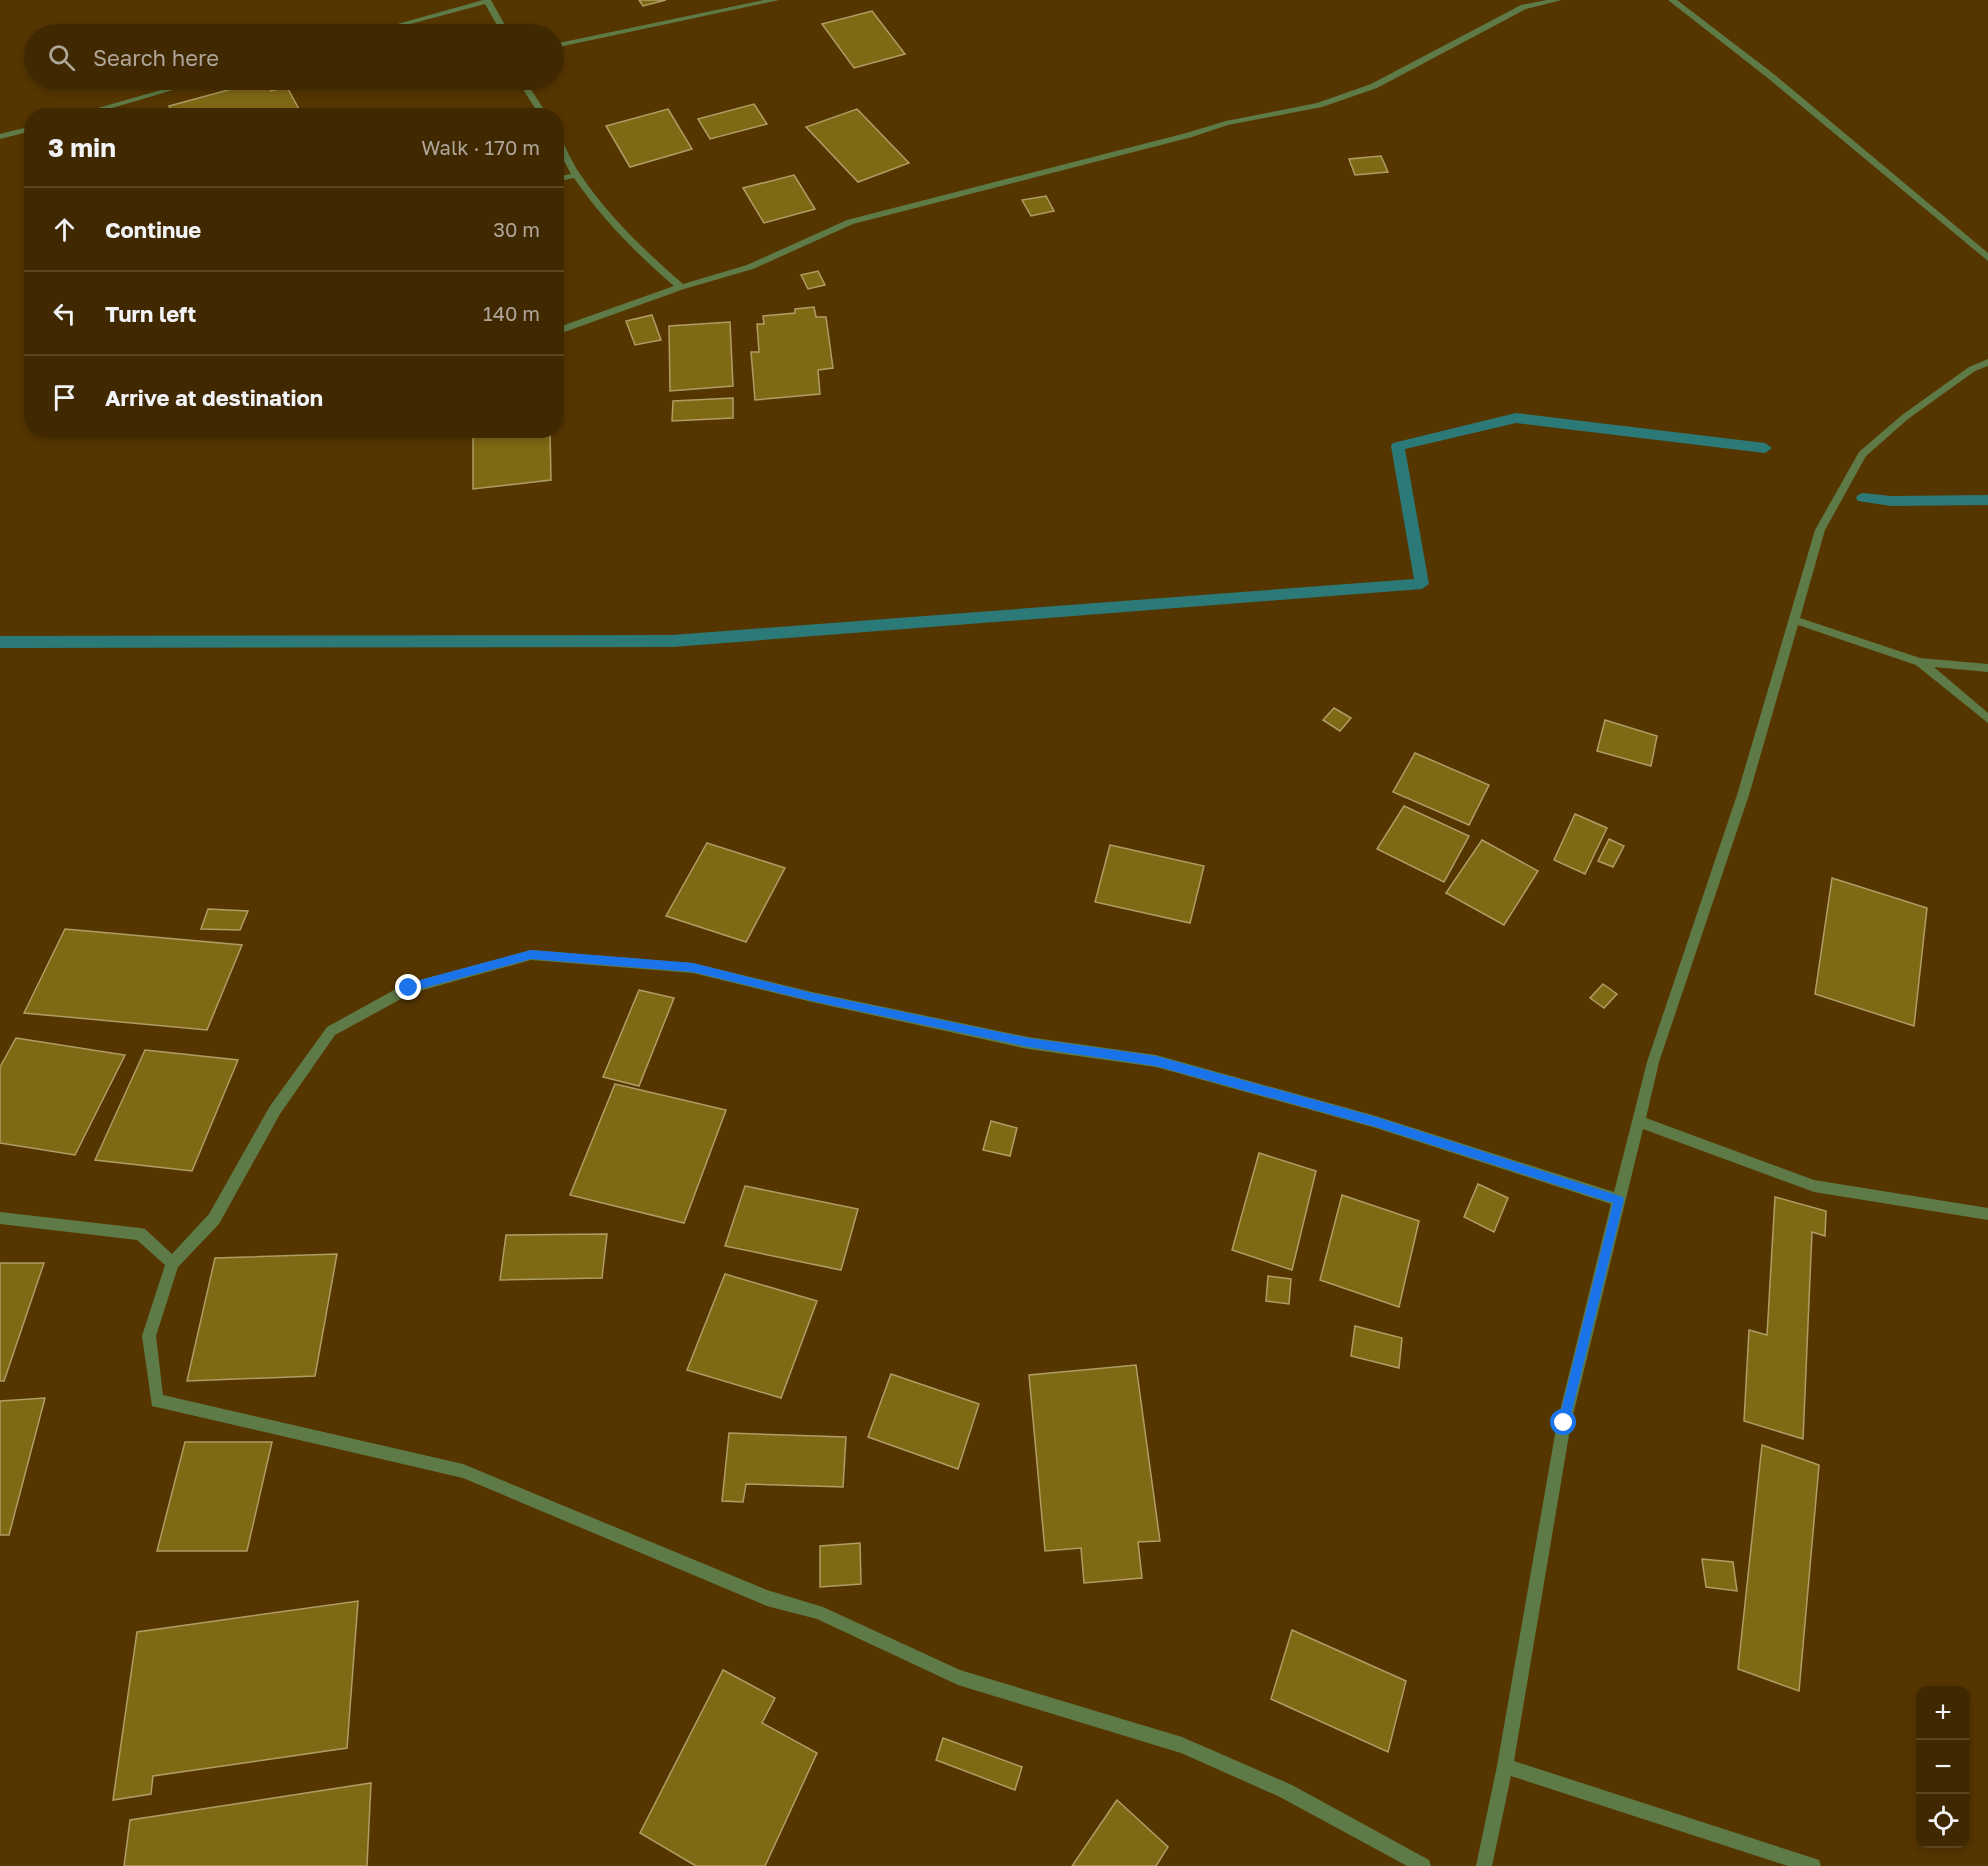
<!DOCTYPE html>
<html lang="en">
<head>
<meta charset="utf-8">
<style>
  body { margin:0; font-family:"Golos Text",sans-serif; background:#4b340f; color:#f1f3f6 }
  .controls { position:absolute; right:18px; bottom:18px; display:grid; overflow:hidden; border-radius:12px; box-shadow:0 3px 9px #0003 }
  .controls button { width:54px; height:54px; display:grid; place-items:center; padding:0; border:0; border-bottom:2px solid #594422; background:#402800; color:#f1f3f6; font:30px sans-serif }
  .stop { position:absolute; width:18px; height:18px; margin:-14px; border:4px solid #1a73e8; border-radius:50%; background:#fff }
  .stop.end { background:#1a73e8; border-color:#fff; box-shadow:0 2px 6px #0008 }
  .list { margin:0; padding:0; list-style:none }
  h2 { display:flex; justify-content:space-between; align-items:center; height:78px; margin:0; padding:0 24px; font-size:26px }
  h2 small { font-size:20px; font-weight:400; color:#aea699 }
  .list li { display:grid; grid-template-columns:39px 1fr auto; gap:18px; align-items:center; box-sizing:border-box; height:84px; padding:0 24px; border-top:2px solid #594422 }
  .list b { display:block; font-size:22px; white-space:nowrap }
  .list em { font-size:20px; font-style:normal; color:#aea699 }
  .icon { flex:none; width:33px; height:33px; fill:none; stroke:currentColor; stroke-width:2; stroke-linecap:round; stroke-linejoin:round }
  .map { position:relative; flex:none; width:1988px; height:1866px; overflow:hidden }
  .search { position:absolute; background:#402800; box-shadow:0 3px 9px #0003; left:24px; top:24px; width:540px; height:66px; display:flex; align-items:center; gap:15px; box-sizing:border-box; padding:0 21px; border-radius:33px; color:#aea699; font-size:22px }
  .panel { position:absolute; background:#402800; box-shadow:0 3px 9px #0003; left:24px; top:108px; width:540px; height:330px; border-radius:24px }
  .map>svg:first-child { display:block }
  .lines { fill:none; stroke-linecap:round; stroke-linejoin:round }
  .stream { fill:#2b7a77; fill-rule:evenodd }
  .building { fill:#806915; stroke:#ae9d65; stroke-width:1.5 }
  .street { fill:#5e7b47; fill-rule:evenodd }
  .route { fill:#1a73e8 }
</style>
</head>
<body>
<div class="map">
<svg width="1988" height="1866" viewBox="0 0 1988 1866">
  <rect width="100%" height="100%" fill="#563600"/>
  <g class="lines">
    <g class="stream">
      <path d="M1516 413 1765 443 1772 448 1765 453 1516 423 1405 449 1429 584 1422 589 672 647 0 648V636L672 635 1414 579 1391 446 1393 443Z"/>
      <path d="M1863 493 1891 496 1988 495V505L1891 506 1858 501 1856 498 1858 495Z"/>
    </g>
  </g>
  <g class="building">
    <path d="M639 0H666L643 6Z"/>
    <path d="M872 11 905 54 854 68 822 24Z"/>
    <path d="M265 80 271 91 287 87 300 111 285 116H173L169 106Z"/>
    <path d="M754 104 767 124 710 139 698 119Z"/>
    <path d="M668 109 692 149 630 167 606 126Z"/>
    <path d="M857 109 909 163 858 182 806 127Z"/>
    <path d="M1381 156 1388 172 1355 175 1349 159Z"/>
    <path d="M794 175 815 209 764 223 743 188Z"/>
    <path d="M1046 196 1054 211 1031 216 1022 200Z"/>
    <path d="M818 271 825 285 808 289 801 275Z"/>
    <path d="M814 307 816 317H826L833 368 818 370 820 394 755 400 751 352H759L757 324H764L763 316 795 313V309Z"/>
    <path d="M652 315 661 340 635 345 626 321Z"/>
    <path d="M730 322 733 386 670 391 669 326Z"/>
    <path d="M733 398V418L672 421 673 401Z"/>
    <path d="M473 430H550L551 480 473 489Z"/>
    <path d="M1334 708 1351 718 1340 731 1323 720Z"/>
    <path d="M1605 720 1657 736 1651 766 1597 751Z"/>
    <path d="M1415 753 1489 785 1469 825 1393 792Z"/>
    <path d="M1404 806 1469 836 1444 882 1377 849Z"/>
    <path d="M1575 814 1607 828 1585 874 1554 860Z"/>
    <path d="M1609 839 1624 846 1613 867 1598 861Z"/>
    <path d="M1482 840 1538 871 1504 925 1446 893Z"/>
    <path d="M707 843 785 868 746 942 666 916Z"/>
    <path d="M1110 845 1204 866 1190 923 1095 902Z"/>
    <path d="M1832 878 1927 908 1914 1026 1815 994Z"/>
    <path d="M208 909 248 911 240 930 201 929Z"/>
    <path d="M65 929 242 945 207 1030 24 1013Z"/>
    <path d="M1603 984 1617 994 1604 1008 1590 998Z"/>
    <path d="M639 990 674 998 639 1086 603 1077Z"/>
    <path d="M16 1038 125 1055 75 1155 0 1143V1067Z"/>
    <path d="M145 1050 238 1060 192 1171 95 1160Z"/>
    <path d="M615 1084 726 1110 684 1223 570 1195Z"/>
    <path d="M991 1121 1017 1128 1010 1156 983 1150Z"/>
    <path d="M1259 1153 1316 1171 1292 1270 1232 1250Z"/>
    <path d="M1478 1184 1508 1198 1494 1232 1464 1217Z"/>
    <path d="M745 1186 858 1209 841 1270 725 1246Z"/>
    <path d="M1342 1195 1419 1221 1399 1307 1320 1280Z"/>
    <path d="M1775 1197 1826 1211 1825 1236 1812 1232 1803 1439 1744 1421 1749 1330 1767 1335Z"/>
    <path d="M607 1234 602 1278 500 1280 506 1235Z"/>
    <path d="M337 1254 315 1376 187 1381 215 1258Z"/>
    <path d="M0 1263H44L4 1381H0Z"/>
    <path d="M725 1274 817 1301 781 1398 687 1370Z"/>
    <path d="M1268 1276 1291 1279 1289 1304 1266 1301Z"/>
    <path d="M1355 1326 1402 1338 1399 1368 1351 1356Z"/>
    <path d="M1136 1365 1160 1541 1138 1542 1142 1578 1084 1583 1081 1548 1045 1551 1029 1375Z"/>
    <path d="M891 1374 979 1404 958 1469 868 1437Z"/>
    <path d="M45 1398 9 1535H0V1401Z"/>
    <path d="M729 1433 846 1437 843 1487 746 1484 743 1502 722 1501Z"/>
    <path d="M185 1442H272L247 1551H157Z"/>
    <path d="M1762 1445 1819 1465 1799 1691 1738 1669Z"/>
    <path d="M860 1543 861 1584 820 1587V1546Z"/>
    <path d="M1702 1559 1733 1562 1737 1591 1706 1587Z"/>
    <path d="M358 1601 347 1748 153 1776 151 1794 113 1800 137 1632Z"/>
    <path d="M1292 1630 1406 1681 1388 1752 1271 1699Z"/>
    <path d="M723 1670 775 1698 762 1723 817 1753 765 1866H696L640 1833Z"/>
    <path d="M943 1738 1022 1767 1015 1790 936 1760Z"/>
    <path d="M371 1783 367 1866H124L130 1820Z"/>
    <path d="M1117 1800 1168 1847 1156 1866H1072Z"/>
  </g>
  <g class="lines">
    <g class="street">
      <path d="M483 0H491L510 34H502L485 4 373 34H362Z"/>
      <path d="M764 0H779L554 48V44Z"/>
      <path d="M1547 0H1562L1526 9 1377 88 1322 107 1228 125 1192 137 853 224 753 269 684 289 556 335V328L674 286C637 254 602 219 574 178L556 182V177L571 174 556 146V135L560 137C567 149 572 163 580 174 608 216 645 251 683 284L747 265 847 220 1186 133 1226 121 1317 103 1371 84 1521 5Z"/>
      <path d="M1668 0H1677L1775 75 1988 253V261L1769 79Z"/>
      <path d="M196 80H207L85 116H70Z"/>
      <path d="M517 80H525L548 116H540Z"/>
      <path d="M32 126V131L0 139V134Z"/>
      <path d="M1988 359V366L1975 371 1908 419 1866 456 1825 530 1800 618 1920 658 1988 664V672L1934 667 1988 713V723L1916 665 1798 625 1749 795 1659 1062 1646 1118 1814 1180 1988 1208V1220L1814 1192 1643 1129 1571 1423 1514 1761 1813 1858 1819 1860 1821 1866H1788L1511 1776 1492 1866H1476L1497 1766 1557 1423 1611 1204 1376 1128 1156 1067 1028 1049 812 1002 693 973 531 960 412 993 335 1035 280 1114 219 1224 178 1267 156 1336 163 1395 463 1464 767 1590 823 1607 960 1670 1182 1737 1292 1785 1429 1860 1431 1866H1407L1280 1797 1181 1753 958 1685 817 1619 767 1606 463 1478 152 1406 142 1336 165 1265 137 1240 0 1224V1212L140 1228 145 1229 172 1254 209 1214 270 1106 327 1027 405 984 531 950 693 963 812 992 1028 1037 1156 1055 1376 1116 1614 1192 1647 1062 1737 795 1815 530 1859 452 1902 415 1969 367Z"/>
    </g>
  </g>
  <path class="route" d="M531 950 693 963 812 993 1028 1038 1156 1056 1376 1117 1623 1197 1624 1200 1568 1427 1564 1429 1558 1423 1613 1203 1376 1127 1156 1066 1028 1047 812 1001 693 972 531 959 409 992 404 988 409 983Z"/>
</svg>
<div class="controls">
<button>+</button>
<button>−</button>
<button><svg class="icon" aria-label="locate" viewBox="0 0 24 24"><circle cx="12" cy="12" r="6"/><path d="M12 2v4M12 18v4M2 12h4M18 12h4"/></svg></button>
</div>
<div class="stop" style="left:1564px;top:1423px"></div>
<div class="stop end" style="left:409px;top:988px"></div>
<div class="search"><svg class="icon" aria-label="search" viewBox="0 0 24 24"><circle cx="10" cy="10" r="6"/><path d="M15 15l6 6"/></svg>Search here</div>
<section class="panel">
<h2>3 min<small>Walk · 170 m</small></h2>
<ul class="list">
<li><svg class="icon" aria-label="ahead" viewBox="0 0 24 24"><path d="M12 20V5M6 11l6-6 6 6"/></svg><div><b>Continue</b></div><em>30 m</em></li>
<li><svg class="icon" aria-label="left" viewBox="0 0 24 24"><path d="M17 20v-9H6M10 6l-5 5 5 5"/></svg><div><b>Turn left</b></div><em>140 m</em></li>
<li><svg class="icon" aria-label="arrive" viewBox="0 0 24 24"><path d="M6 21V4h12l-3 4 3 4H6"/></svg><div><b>Arrive at destination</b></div></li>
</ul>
</section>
</div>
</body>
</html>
